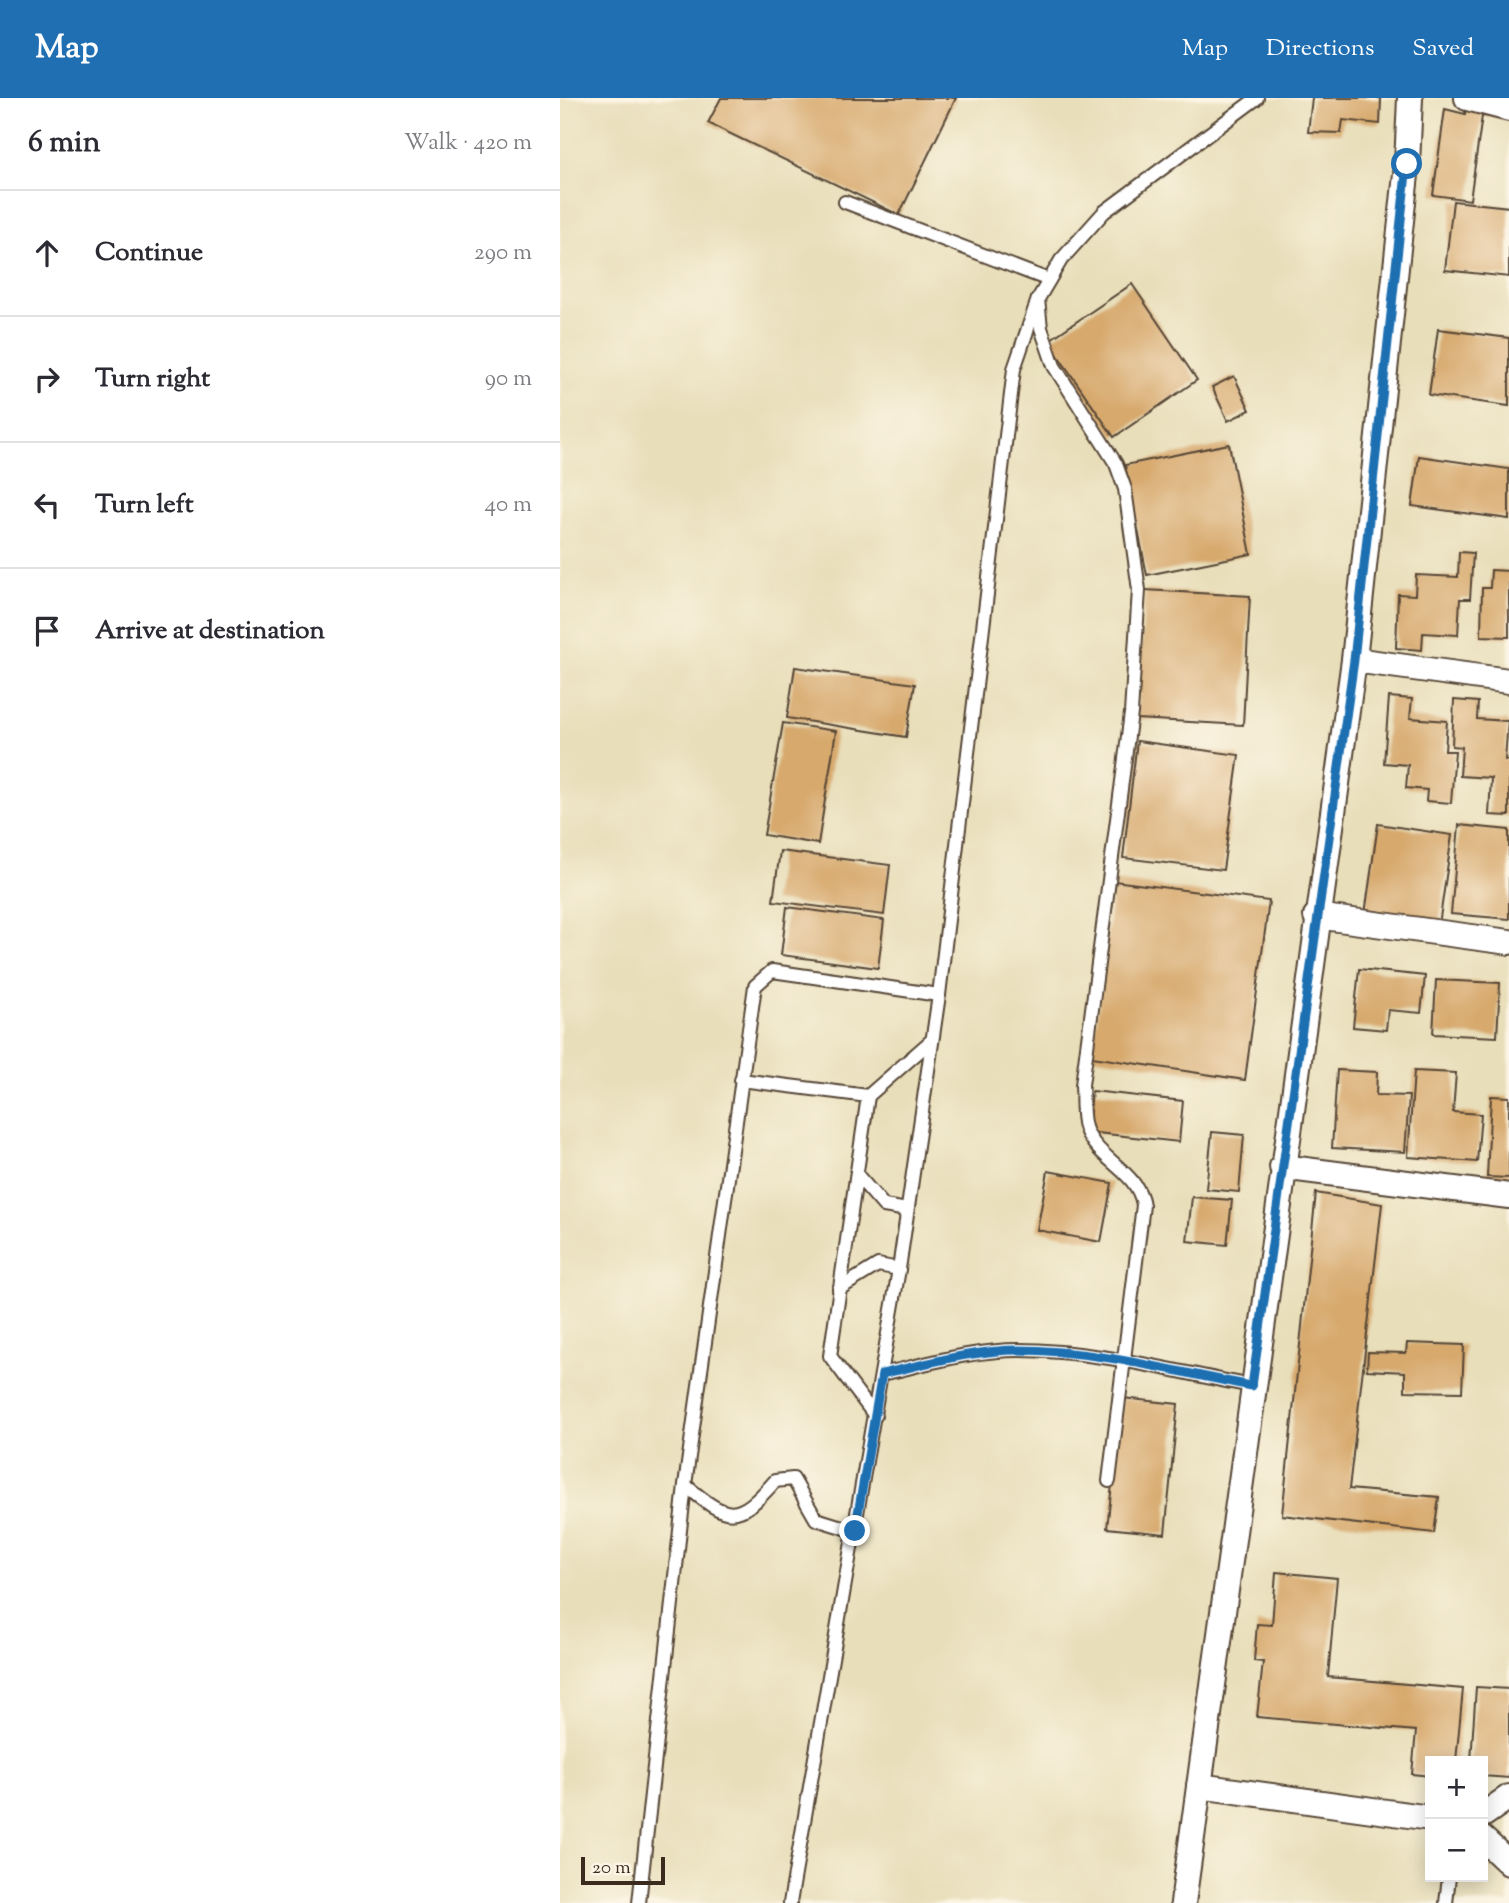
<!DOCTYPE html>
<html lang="en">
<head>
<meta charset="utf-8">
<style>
  body { margin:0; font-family:"Sorts Mill Goudy",serif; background:#f2f2f3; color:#2b2b33 }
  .controls { position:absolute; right:21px; bottom:21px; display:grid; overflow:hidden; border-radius:0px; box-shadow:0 4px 18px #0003 }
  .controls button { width:63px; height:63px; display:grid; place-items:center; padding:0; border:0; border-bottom:2px solid #e1e1e2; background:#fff; color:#2b2b33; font:35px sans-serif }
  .scale { position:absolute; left:21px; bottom:18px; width:84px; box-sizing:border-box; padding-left:7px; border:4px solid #3b2a1e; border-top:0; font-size:19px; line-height:24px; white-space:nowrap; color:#3b2a1e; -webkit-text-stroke:5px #fcf5e5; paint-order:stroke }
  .stop { position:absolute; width:21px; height:21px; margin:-16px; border:5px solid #1f6fb2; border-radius:50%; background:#fff }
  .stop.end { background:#1f6fb2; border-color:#fff; box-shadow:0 2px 7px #0008 }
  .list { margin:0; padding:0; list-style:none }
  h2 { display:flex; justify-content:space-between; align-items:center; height:91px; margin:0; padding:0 28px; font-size:30px }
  h2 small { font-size:23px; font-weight:400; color:#7c7c81 }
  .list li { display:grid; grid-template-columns:46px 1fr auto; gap:21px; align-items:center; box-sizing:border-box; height:126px; padding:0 28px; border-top:2px solid #e1e1e2 }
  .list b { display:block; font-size:26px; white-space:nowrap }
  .list em { font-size:23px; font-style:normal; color:#7c7c81 }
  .icon { flex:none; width:38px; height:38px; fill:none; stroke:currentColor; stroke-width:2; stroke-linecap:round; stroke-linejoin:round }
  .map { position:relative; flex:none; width:949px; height:1805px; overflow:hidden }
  header { display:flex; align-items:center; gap:42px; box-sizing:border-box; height:98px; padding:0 35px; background:#1f6fb2; color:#fff }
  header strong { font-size:33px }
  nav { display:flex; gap:38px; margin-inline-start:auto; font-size:24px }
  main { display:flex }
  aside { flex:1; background:#fff }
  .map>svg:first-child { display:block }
  .building { fill:#d7a96d }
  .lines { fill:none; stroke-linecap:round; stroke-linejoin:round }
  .service-casing { stroke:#554535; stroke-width:16 }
  .minor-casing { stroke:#554535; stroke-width:28 }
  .service { stroke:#fff; stroke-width:12 }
  .minor { stroke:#fff; stroke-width:24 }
  .route { stroke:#1f6fb2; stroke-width:9 }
</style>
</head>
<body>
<header>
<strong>Map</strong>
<nav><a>Map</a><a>Directions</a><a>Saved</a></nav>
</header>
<main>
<aside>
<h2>6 min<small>Walk · 420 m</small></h2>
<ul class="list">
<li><svg class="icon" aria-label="ahead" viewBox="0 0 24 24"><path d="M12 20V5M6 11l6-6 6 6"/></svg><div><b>Continue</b></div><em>290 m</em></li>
<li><svg class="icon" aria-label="right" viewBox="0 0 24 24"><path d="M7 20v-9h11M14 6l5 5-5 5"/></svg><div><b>Turn right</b></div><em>90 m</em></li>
<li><svg class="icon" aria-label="left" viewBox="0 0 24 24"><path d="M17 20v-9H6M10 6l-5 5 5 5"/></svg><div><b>Turn left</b></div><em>40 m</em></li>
<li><svg class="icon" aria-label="arrive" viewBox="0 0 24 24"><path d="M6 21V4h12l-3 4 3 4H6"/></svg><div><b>Arrive at destination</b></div></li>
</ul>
</aside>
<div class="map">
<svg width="949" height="1805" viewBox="0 0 949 1805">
  <rect width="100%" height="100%" fill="#fcf5e5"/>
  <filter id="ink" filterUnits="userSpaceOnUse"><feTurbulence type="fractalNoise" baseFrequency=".0143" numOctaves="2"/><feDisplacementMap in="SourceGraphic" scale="14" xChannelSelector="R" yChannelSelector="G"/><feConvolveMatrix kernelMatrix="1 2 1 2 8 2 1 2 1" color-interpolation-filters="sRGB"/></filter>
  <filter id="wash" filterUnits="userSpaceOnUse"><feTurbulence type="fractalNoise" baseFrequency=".00686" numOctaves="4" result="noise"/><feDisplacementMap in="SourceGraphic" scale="28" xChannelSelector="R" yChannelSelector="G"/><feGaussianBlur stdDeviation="1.57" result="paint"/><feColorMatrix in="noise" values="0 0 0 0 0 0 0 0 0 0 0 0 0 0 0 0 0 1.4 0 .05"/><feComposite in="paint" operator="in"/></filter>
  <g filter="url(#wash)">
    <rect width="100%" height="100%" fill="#e8deb9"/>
    <g id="blocks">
      <g class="building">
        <path d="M161 0H396L339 117 148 25Z"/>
        <path d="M752 0H821L820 26 783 22 781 35 748 34Z"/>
        <path d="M907 0 949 20 922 18 910 102 873 97 885 11 905 16Z"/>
        <path d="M893 103 949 109V179L885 172Z"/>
        <path d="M572 186 637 282 554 339 488 243Z"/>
        <path d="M878 231 949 240V308L869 297Z"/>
        <path d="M674 278 690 312 668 323 652 289Z"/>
        <path d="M669 346 691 456 587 477 565 367Z"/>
        <path d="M859 358 949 371V421L852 408Z"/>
        <path d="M899 454 913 455 910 501H900L898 537 863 535 862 552 836 550 838 496 855 497 856 477 898 479Z"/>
        <path d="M931 472 949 473V539L921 538 922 490H930Z"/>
        <path d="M585 492 690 498 683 627 577 621Z"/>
        <path d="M235 569 355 586 346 639 227 620Z"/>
        <path d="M829 599 852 601 850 620 887 623 885 653H895L891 705 866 703 867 692 846 690 848 667 824 665Z"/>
        <path d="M894 602 918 604 917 621 948 623 945 662H949V718L929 717 931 680 900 678 902 649 892 648Z"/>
        <path d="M223 625 276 633 258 746 204 737Z"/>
        <path d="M577 643 679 657 663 772 563 760Z"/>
        <path d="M818 726 892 737 879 827 805 816Z"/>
        <path d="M899 727 949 732V821L891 816Z"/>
        <path d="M220 753 330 767 324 817 213 803Z"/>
        <path d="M554 783 709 803 685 982 532 959Z"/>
        <path d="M227 809 324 822 318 870 221 857Z"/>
        <path d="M799 871 865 878 861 915 828 912 826 932 793 929Z"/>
        <path d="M876 882 940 885 937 939 873 936Z"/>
        <path d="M777 972 817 974 816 997 849 998 845 1054 772 1050Z"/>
        <path d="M854 973 896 975 893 1014 921 1016 917 1064 848 1059Z"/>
        <path d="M532 993 623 1003 619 1044 528 1034Z"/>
        <path d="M931 998 949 999V1080L927 1079Z"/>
        <path d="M652 1034 684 1037 679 1094 646 1091Z"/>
        <path d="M488 1073 552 1085 541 1144 477 1132Z"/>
        <path d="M756 1095 822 1106 789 1391 879 1399 874 1435 722 1417Z"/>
        <path d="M632 1099 672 1102 667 1147 627 1143Z"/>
        <path d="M847 1245 904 1247 902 1294 845 1293V1274L807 1272 808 1254 846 1255Z"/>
        <path d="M562 1300 618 1306 605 1436 547 1430Z"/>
        <path d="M716 1474 777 1480 768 1579 903 1591 896 1663H870V1678L852 1676 856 1633 697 1619 703 1564 694 1563 697 1526 712 1527Z"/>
        <path d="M916 1589 949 1591V1680L923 1678V1663H911Z"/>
      </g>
    </g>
  </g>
  <g filter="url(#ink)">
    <use href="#blocks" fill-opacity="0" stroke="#554535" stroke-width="2"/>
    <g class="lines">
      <g class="service-casing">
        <g id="service">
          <path d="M285 104 489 182"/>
          <path d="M181 982 308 998 372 942"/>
          <path d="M308 998 270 1258 315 1318"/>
          <path d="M297 1077 324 1108 347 1112"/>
          <path d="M279 1191 318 1167 339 1171"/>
          <path d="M322 1276C366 1266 413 1252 459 1252 536 1252 616 1274 692 1288"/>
          <path d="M549 1383 583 1107C578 1073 538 1062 526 1032 521 1020 523 1000 522 987L571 615 579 492 565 391 556 366 494 268 481 230 478 201 501 162 544 114 697 0"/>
          <path d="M125 1387C168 1423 177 1426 215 1383L233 1381 256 1421 295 1433"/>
          <path d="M79 1805 125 1387 195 888 212 873 379 897"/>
          <path d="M230 1805 339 1171 379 897 454 271 478 201"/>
          <path d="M886 1805 889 1779"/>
        </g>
      </g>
      <g class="minor-casing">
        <g id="minor">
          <path d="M907 0 949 11"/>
          <path d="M794 562 949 583"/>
          <path d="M756 818 949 844"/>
          <path d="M722 1069 949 1098"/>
          <path d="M639 1688 870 1720"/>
          <path d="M923 1717 949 1699"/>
          <path d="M923 1741 949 1765"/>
          <path d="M623 1805 794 562 847 67 850 0"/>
        </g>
      </g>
      <use href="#service" class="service"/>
      <use href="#minor" class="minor"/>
    </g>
  </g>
  <g class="lines" filter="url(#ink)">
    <path class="route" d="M295 1433 322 1276C366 1266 413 1252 459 1252 537 1252 616 1274 692 1288L794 562 847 66"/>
  </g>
</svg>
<div class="controls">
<button>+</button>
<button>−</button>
</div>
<div class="scale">20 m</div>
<div class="stop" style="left:847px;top:66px"></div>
<div class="stop end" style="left:295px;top:1433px"></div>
</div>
</main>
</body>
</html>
